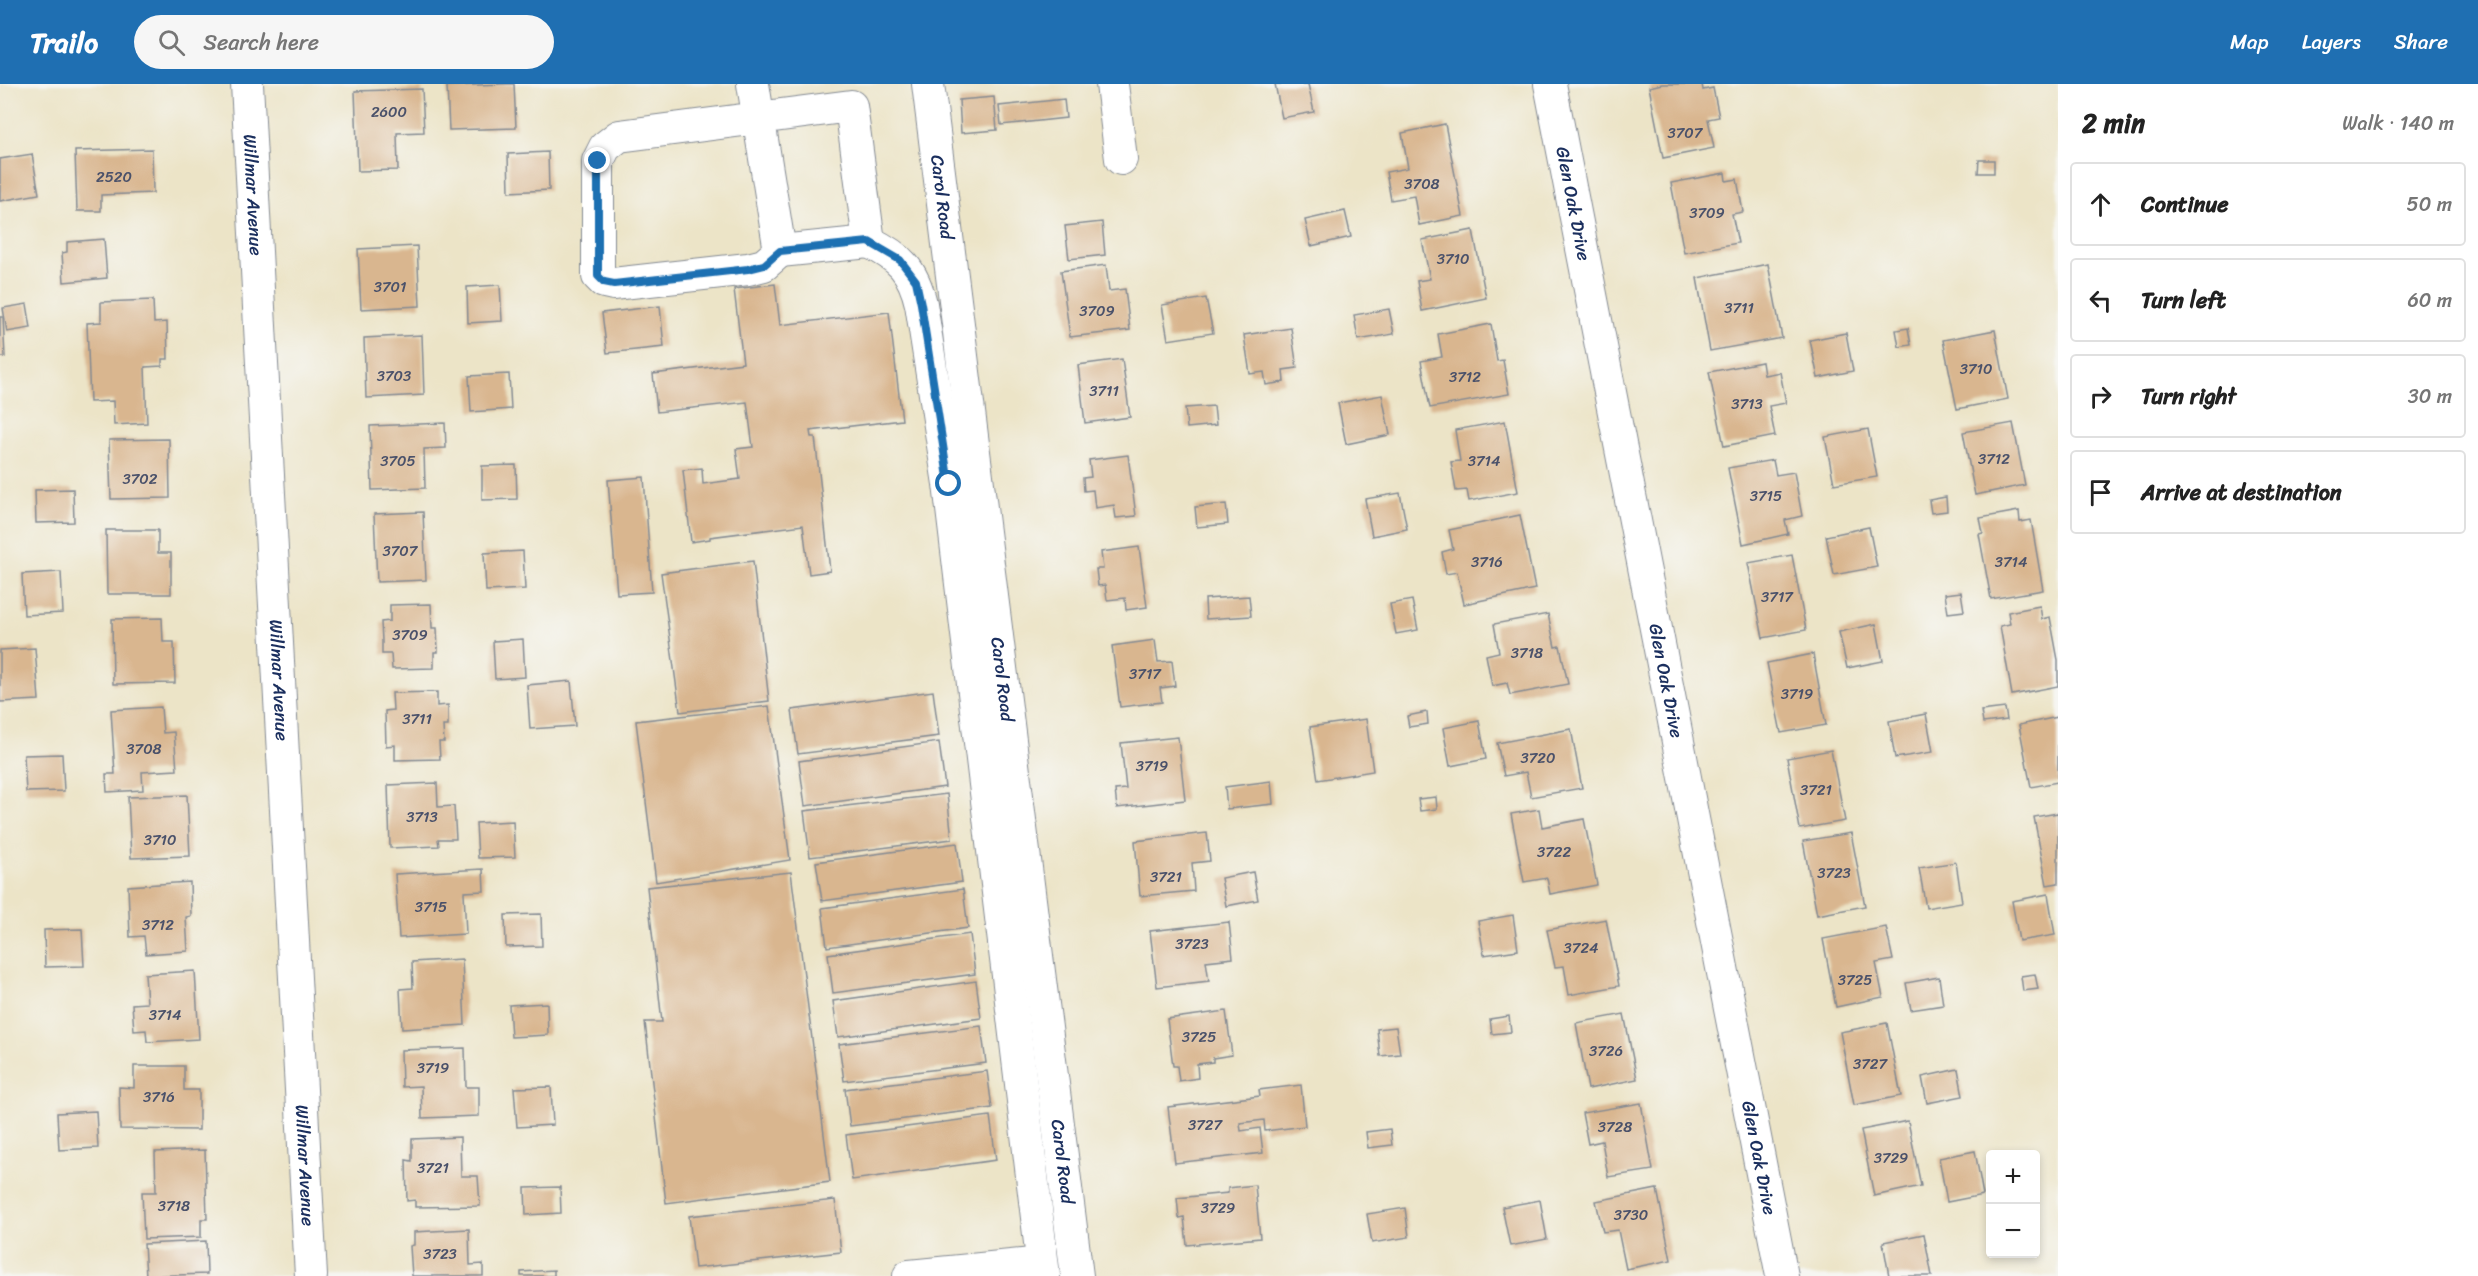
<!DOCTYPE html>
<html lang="en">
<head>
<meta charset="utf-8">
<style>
  body { margin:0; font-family:Sriracha,sans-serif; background:#f6f6f6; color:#222 }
  .controls { position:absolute; right:18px; bottom:18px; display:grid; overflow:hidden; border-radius:6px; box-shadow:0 3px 9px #0003 }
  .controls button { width:54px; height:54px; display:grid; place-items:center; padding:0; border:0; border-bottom:2px solid #e0e0e0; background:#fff; color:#222; font:30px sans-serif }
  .stop { position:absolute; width:18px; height:18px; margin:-14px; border:4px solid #1f6fb2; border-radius:50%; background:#fff }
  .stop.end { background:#1f6fb2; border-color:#fff; box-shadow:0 2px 6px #0008 }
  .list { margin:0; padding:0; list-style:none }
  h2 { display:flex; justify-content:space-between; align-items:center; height:78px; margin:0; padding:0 24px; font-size:26px }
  h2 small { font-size:20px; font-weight:400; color:#767676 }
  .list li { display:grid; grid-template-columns:39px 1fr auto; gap:18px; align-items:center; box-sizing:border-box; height:84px; margin:0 12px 12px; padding:0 12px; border:2px solid #e0e0e0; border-radius:6px }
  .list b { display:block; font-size:22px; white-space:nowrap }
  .list em { font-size:20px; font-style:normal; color:#767676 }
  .icon { flex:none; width:33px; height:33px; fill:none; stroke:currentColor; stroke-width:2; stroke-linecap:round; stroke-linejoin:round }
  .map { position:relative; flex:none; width:2058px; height:1192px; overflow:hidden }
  header { display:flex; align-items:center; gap:36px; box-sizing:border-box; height:84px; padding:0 30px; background:#1f6fb2; color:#fff }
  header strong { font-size:28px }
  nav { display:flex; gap:33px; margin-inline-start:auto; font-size:21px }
  .search { width:420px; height:54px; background:#f6f6f6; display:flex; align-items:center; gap:15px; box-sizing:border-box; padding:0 21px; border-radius:33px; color:#767676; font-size:22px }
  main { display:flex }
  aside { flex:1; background:#fff }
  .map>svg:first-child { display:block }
  .building { fill:#d9b68f }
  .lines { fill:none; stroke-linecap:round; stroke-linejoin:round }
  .minor-casing { stroke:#848a92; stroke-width:34 }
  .minor { stroke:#fff; stroke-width:32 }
  .route { stroke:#1f6fb2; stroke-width:8 }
  .labels { text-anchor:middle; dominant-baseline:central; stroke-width:4.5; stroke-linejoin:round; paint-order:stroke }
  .number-label { font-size:15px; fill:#4a516a }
  .street-label { font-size:18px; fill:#1b2f5e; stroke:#f6f6f2 }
</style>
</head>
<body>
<header>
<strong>Trailo</strong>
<div class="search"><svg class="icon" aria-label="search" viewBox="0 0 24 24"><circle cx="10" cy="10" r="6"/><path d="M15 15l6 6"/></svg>Search here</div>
<nav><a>Map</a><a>Layers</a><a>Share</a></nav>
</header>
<main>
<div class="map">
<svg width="2058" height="1192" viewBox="0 0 2058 1192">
  <rect width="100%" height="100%" fill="#f6f6f2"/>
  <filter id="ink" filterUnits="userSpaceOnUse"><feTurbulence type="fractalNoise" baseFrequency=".0167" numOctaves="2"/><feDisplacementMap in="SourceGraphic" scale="12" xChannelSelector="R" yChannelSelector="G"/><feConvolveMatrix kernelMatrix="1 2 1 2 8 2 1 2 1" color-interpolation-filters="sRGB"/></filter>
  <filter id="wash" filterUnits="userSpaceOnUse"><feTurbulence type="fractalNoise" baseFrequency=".008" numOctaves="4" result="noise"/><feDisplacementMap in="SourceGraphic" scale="24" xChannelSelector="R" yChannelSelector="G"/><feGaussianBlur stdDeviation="1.35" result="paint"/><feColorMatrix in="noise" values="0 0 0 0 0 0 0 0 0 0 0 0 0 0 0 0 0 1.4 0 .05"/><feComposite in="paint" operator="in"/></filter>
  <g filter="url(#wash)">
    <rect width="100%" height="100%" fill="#ece4c7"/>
    <g id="blocks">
      <g class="building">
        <path d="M505 0H514L516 44 449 46 447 2Z"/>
        <path d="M1275 0H1308L1314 28 1282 34Z"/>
        <path d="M1662 0H1702L1703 6 1713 4 1719 33 1708 35 1714 64 1663 74 1649 3Z"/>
        <path d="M422 5 424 48 397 49 398 86 358 87 355 7Z"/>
        <path d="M994 13 997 46 961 49 959 16Z"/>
        <path d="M1064 15 1066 34 1001 41 999 22Z"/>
        <path d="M1445 40 1463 132 1419 141 1414 112 1391 116 1386 88 1408 84 1402 49Z"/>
        <path d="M152 65 153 109 101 111V127H77L75 67Z"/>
        <path d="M548 68 549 106 509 108 508 70Z"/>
        <path d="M32 70 39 110 0 117V75Z"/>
        <path d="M1979 76H1994V89H1978Z"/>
        <path d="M1725 89 1726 97 1737 95 1743 128 1732 130 1738 159 1684 169 1671 99Z"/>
        <path d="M1345 127 1351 153 1311 162 1305 136Z"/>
        <path d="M1102 138 1105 171 1069 175 1065 142Z"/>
        <path d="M1473 146 1486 214 1422 227 1417 197 1430 195 1422 156Z"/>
        <path d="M104 155 107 194 64 198 62 169 67 168V158Z"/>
        <path d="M417 162 420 222 361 225 358 165Z"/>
        <path d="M1768 180 1782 254 1710 267 1697 194Z"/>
        <path d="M1106 181 1109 207 1125 205 1130 246 1070 253 1061 187Z"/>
        <path d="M775 200 780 241 889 228 902 336 810 347 811 353H815L830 487 809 490 803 441 710 453V455L691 458 683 386 702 384 703 400 740 395 736 365 753 363 747 318 657 328 653 290 743 279 734 205Z"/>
        <path d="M500 201 502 237 468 239 467 203Z"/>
        <path d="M1206 214 1213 249 1168 256 1162 221Z"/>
        <path d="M153 216 154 239 167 238 168 275H162V282L145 283 147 339 114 341 113 317 90 318 87 239 101 238V218Z"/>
        <path d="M27 220 31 244 7 248 3 224Z"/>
        <path d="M660 222 664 263 607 269 602 229Z"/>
        <path d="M1389 225 1394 250 1358 256 1354 231Z"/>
        <path d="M0 233H3L5 273H0Z"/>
        <path d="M1491 240 1497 277 1503 276 1509 310 1430 324 1421 277 1442 273 1438 250Z"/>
        <path d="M1291 244 1297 284 1283 286 1284 298 1266 301 1264 288 1250 290 1244 251Z"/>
        <path d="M1908 244 1911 261 1899 263 1896 246Z"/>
        <path d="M1995 246 2008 315 1957 325 1943 256Z"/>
        <path d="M1846 249 1853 287 1818 294 1810 256Z"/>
        <path d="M422 251 424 311 366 314 364 254Z"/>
        <path d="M1122 275 1130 333 1085 339 1078 281Z"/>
        <path d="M1762 278 1764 291 1780 288 1786 319 1769 322 1775 352 1724 362 1709 288Z"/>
        <path d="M509 290 511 325 471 328 469 292Z"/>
        <path d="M1382 311 1390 351 1346 360 1338 319Z"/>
        <path d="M1214 322 1216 341 1187 344 1185 324Z"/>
        <path d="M1505 337 1518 408 1469 417 1467 406 1456 407 1451 378 1460 377 1455 346Z"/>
        <path d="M445 339 446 364 424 365 425 404 372 406 370 342Z"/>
        <path d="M2013 339 2025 401 1975 411 1963 348Z"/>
        <path d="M1868 345 1877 393 1834 400 1825 353Z"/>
        <path d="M169 355 170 414 111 415 109 356Z"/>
        <path d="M1128 371 1136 432 1116 434 1114 421 1095 424 1093 406 1084 407 1083 394 1091 393 1089 376Z"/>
        <path d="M1773 376 1776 391 1794 388 1802 432 1785 436 1788 450 1743 460 1728 384Z"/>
        <path d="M516 381 517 415 482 416V382Z"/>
        <path d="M644 393 652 508 617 510 608 396Z"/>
        <path d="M73 405 74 438 36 439 35 406Z"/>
        <path d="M1400 409 1407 445 1372 452 1365 415Z"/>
        <path d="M1946 413 1947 427 1931 429 1929 416Z"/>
        <path d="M1226 420 1228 440 1197 443 1195 423Z"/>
        <path d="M2019 427 2020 438 2031 436 2043 506 1991 515 1979 450 1983 449 1980 434Z"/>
        <path d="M423 428 426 496 377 498 374 430Z"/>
        <path d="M1520 431 1535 505 1464 520 1457 488 1446 490 1442 468 1453 465 1449 446Z"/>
        <path d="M1869 443 1877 483 1834 491 1826 452Z"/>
        <path d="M106 446H158V469H171V510H107Z"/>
        <path d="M1139 463 1147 523 1126 526 1125 514 1107 516 1105 501 1098 502 1096 485H1103L1101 468Z"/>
        <path d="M523 467 525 505 486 507 484 469Z"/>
        <path d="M1792 471 1806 546 1763 554 1748 479Z"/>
        <path d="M753 477 769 617 680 628 661 489Z"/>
        <path d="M61 488 63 529 24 531 22 490Z"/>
        <path d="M1961 508 1964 527 1948 529 1945 510Z"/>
        <path d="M1249 512 1251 532 1206 535 1205 515Z"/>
        <path d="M1412 516 1418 546 1396 550 1390 520Z"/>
        <path d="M431 520 432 544H437L438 568H434V584L392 585 391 570H382V557L381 538 390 537V521Z"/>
        <path d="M2040 522 2042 535 2050 533 2058 576V602L2012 611 2000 542 2010 540 2008 528Z"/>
        <path d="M1548 530 1555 563 1560 562 1568 600 1510 611 1507 599 1492 602 1486 571 1499 568 1494 540Z"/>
        <path d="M162 534 163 558H174L175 599 113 600 112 535Z"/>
        <path d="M1876 540 1883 577 1847 584 1839 548Z"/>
        <path d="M523 555 525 593 495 595 493 557Z"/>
        <path d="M1155 556 1158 578 1172 577 1175 602 1160 604 1162 618 1120 623 1112 562Z"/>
        <path d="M35 564 39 616 0 618V566Z"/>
        <path d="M1813 570 1826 641 1781 649 1767 579Z"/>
        <path d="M571 597 575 642 530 645 527 601Z"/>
        <path d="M933 607 939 652 798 670 792 626Z"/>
        <path d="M437 608V622L448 621V642H443L444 658H439L440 675 395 676V661L386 662 385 627 393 626 392 609Z"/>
        <path d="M769 622 790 776 656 798 636 637Z"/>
        <path d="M161 623 163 649 174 648 177 686 142 688 143 706 107 708 106 690H115L111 626Z"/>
        <path d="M2005 624 2007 636 1983 639 1981 627Z"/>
        <path d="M1427 628 1428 640 1409 643 1407 632Z"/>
        <path d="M1926 630 1933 668 1895 674 1889 637Z"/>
        <path d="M2058 633V698L2031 703 2019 641Z"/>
        <path d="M1366 635 1373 687 1318 696 1310 643Z"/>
        <path d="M1479 637 1486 675 1450 682 1443 644Z"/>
        <path d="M1571 645 1582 704 1531 713 1526 688 1504 692 1497 659Z"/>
        <path d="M1178 653 1185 716 1117 724 1115 706 1126 705 1121 659Z"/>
        <path d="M939 658 945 703 805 722 799 677Z"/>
        <path d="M1831 666 1845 737 1800 745 1787 674Z"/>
        <path d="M62 670 64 707 26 708 24 671Z"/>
        <path d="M1271 697 1273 720 1227 725 1225 703Z"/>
        <path d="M437 699 438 723 454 722 456 755H438L439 762 390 764 388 701Z"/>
        <path d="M947 710 952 755 810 773 804 727Z"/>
        <path d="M187 711 190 772 131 774 128 713Z"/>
        <path d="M1436 713 1437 725 1420 727 1418 715Z"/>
        <path d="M1539 725 1542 743 1584 735 1597 801 1550 810 1547 794 1524 798 1511 730Z"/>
        <path d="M2058 729V799L2047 801 2034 733Z"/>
        <path d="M513 737 515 773 478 774 476 739Z"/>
        <path d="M1207 749 1210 777 1192 779 1194 807 1140 812 1135 757Z"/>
        <path d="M1851 749 1865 822 1817 831 1803 757Z"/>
        <path d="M957 759 962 798 822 817 816 778Z"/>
        <path d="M1956 778 1962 818 1926 824 1919 784Z"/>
        <path d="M483 785 484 807 464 808 466 850 399 854 395 790Z"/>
        <path d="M791 788 830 1098 666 1119 645 938H662L647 803Z"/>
        <path d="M1253 788 1258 816 1226 822 1221 794Z"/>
        <path d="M190 798 191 832 186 833 188 867 146 870 144 852 130 853 128 802Z"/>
        <path d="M963 805 968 844 827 863 822 824Z"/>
        <path d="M2048 810 2055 851 2019 857 2012 817Z"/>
        <path d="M541 830 542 862 506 863 505 831Z"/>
        <path d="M1513 831 1518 866 1484 871 1478 837Z"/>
        <path d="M1606 835 1619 902 1569 911 1564 882 1555 883 1547 846Z"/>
        <path d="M1229 838 1233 874 1206 877 1209 897 1157 903 1150 847Z"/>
        <path d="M1886 843 1893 876 1876 879 1883 913 1836 923 1823 855Z"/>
        <path d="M82 845 84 882 45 883 44 846Z"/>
        <path d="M970 850 975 890 833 909 828 870Z"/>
        <path d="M462 875 465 941 402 945 400 905 413 904 412 878Z"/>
        <path d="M195 887 199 955 147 958 146 946 134 947 132 920 147 919 145 890Z"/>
        <path d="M2035 890 2038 905 2023 907 2021 892Z"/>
        <path d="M1939 893 1943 921 1911 926 1906 899Z"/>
        <path d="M976 897 981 934 838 953 833 917Z"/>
        <path d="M547 919 548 951 511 953 509 921Z"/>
        <path d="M1226 927 1232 971 1213 974V978L1197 980 1198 994 1179 997 1177 982H1173L1167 935Z"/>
        <path d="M1624 930 1637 995 1588 1005 1576 939Z"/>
        <path d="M1509 932 1511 948 1492 950 1490 935Z"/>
        <path d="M1887 939 1901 1012 1854 1021 1840 948Z"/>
        <path d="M981 942 986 979 844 997 839 960Z"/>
        <path d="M1396 943 1400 970 1380 972 1377 945Z"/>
        <path d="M465 964 466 1003H479V1032L422 1034 421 1002 402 1003 401 966Z"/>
        <path d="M134 982H184V1006H199V1046L120 1045 119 1003 134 1004Z"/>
        <path d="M1958 985 1963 1012 1927 1019 1922 993Z"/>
        <path d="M987 987 992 1024 850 1042 845 1005Z"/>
        <path d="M1301 1001 1305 1042 1265 1047 1264 1036 1240 1039 1241 1047 1260 1044 1263 1069 1175 1079 1168 1023 1260 1012 1259 1006Z"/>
        <path d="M551 1003 553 1041 517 1043 514 1004Z"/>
        <path d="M1641 1019 1653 1086 1608 1093 1602 1057 1588 1060 1582 1029Z"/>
        <path d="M96 1027 98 1064 59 1066 57 1029Z"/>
        <path d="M990 1032 996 1076 852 1096 846 1051Z"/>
        <path d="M1908 1037 1921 1102 1874 1112 1861 1046Z"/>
        <path d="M1390 1045 1392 1061 1368 1064 1366 1048Z"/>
        <path d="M460 1053 461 1092H478L480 1122 415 1123V1116L407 1117 406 1076 412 1077V1055Z"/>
        <path d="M205 1066 207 1135H201V1153L144 1155 142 1108H156L155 1068Z"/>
        <path d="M1975 1067 1983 1111 1947 1118 1939 1074Z"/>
        <path d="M1255 1101 1260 1154 1187 1161 1184 1133 1179 1134 1177 1114 1228 1109V1104Z"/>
        <path d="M560 1103 561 1129 526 1131 525 1104Z"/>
        <path d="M1657 1105 1671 1176 1626 1185 1618 1146 1603 1148 1596 1117Z"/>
        <path d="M835 1116 841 1168 695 1184 689 1132Z"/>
        <path d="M1540 1116 1547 1155 1510 1162 1502 1123Z"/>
        <path d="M1405 1124 1409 1153 1372 1159 1367 1130Z"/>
        <path d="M469 1145 470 1181 483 1180V1192H412L410 1162 414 1161V1148Z"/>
        <path d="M1924 1150 1932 1192H1889L1883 1158Z"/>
        <path d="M206 1157 207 1190 146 1192 144 1160Z"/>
        <path d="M554 1186V1192H521V1188Z"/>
      </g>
    </g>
  </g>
  <g filter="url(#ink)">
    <use href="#blocks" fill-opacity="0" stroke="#848a92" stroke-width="1.5"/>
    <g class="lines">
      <g class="minor-casing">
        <g id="minor">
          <path id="s1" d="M247 0 311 1192"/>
          <path d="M753 0 780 167 764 181 748 185 613 200 604 198 598 192V77L605 63 619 52 851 22 869 158C900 173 913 186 921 220L949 400 1044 1192"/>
          <path id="s2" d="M928 0 1077 1192"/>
          <path d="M1112 0 1121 75"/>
          <path id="s3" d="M1550 0 1782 1192"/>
          <path d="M780 167 869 158"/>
          <path d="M909 1192 1042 1179"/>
        </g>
      </g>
      <use href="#minor" class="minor"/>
    </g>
  </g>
  <g class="lines" filter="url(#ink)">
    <path class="route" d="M598 77V192L604 198 614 200 748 185 764 181 780 167 869 158 900 176 916 197 921 220 949 400"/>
  </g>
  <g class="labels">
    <g class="number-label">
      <text x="389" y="28">2600</text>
      <text x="1685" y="49">3707</text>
      <text x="114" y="93">2520</text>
      <text x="1422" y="100">3708</text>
      <text x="1707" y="129">3709</text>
      <text x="1453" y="175">3710</text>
      <text x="390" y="203">3701</text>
      <text x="1739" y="224">3711</text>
      <text x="1097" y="227">3709</text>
      <text x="1976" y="285">3710</text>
      <text x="394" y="292">3703</text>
      <text x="1465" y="293">3712</text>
      <text x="1104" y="307">3711</text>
      <text x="1747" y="320">3713</text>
      <text x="1994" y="375">3712</text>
      <text x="398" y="377">3705</text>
      <text x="1484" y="377">3714</text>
      <text x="140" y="395">3702</text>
      <text x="1766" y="412">3715</text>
      <text x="400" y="467">3707</text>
      <text x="1487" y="478">3716</text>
      <text x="2011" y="478">3714</text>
      <text x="1777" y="513">3717</text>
      <text x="410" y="551">3709</text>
      <text x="1527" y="569">3718</text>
      <text x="1145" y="590">3717</text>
      <text x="1797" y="610">3719</text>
      <text x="417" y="635">3711</text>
      <text x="144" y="665">3708</text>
      <text x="1538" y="674">3720</text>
      <text x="1152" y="682">3719</text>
      <text x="1816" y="706">3721</text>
      <text x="422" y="733">3713</text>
      <text x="160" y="756">3710</text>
      <text x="1554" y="768">3722</text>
      <text x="1834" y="789">3723</text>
      <text x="1166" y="793">3721</text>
      <text x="431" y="823">3715</text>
      <text x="158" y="841">3712</text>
      <text x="1192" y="860">3723</text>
      <text x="1581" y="864">3724</text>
      <text x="1855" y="896">3725</text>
      <text x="165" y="931">3714</text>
      <text x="1199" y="953">3725</text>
      <text x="1606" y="967">3726</text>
      <text x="1870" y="980">3727</text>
      <text x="433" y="984">3719</text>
      <text x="159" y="1013">3716</text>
      <text x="1205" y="1041">3727</text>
      <text x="1615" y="1043">3728</text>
      <text x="1891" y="1074">3729</text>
      <text x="433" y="1084">3721</text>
      <text x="174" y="1122">3718</text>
      <text x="1218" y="1124">3729</text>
      <text x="1631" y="1131">3730</text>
      <text x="440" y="1170">3723</text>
    </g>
    <g class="street-label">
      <text stroke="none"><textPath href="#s1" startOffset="111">Willmar Avenue</textPath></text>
      <text stroke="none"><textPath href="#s2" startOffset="114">Carol Road</textPath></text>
      <text stroke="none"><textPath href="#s3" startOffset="122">Glen Oak Drive</textPath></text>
      <text stroke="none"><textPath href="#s1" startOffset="597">Willmar Avenue</textPath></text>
      <text stroke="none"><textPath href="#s2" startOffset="600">Carol Road</textPath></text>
      <text stroke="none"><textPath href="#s3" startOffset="608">Glen Oak Drive</textPath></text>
      <text stroke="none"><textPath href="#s3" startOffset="1094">Glen Oak Drive</textPath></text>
      <text stroke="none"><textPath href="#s2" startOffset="1086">Carol Road</textPath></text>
      <text stroke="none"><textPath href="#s1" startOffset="1083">Willmar Avenue</textPath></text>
    </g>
  </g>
</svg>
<div class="controls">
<button>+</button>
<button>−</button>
</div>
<div class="stop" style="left:949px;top:400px"></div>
<div class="stop end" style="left:598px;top:77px"></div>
</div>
<aside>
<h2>2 min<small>Walk · 140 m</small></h2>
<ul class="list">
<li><svg class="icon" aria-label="ahead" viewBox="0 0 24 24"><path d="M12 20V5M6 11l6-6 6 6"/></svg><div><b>Continue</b></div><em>50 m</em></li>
<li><svg class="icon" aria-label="left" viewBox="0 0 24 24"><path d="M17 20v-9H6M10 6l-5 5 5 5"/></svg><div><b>Turn left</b></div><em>60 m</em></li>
<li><svg class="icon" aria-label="right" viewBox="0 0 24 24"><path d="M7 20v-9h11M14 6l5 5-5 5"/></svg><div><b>Turn right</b></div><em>30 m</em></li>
<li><svg class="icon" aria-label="arrive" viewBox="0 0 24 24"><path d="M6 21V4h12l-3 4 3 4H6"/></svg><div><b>Arrive at destination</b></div></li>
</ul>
</aside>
</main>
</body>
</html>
